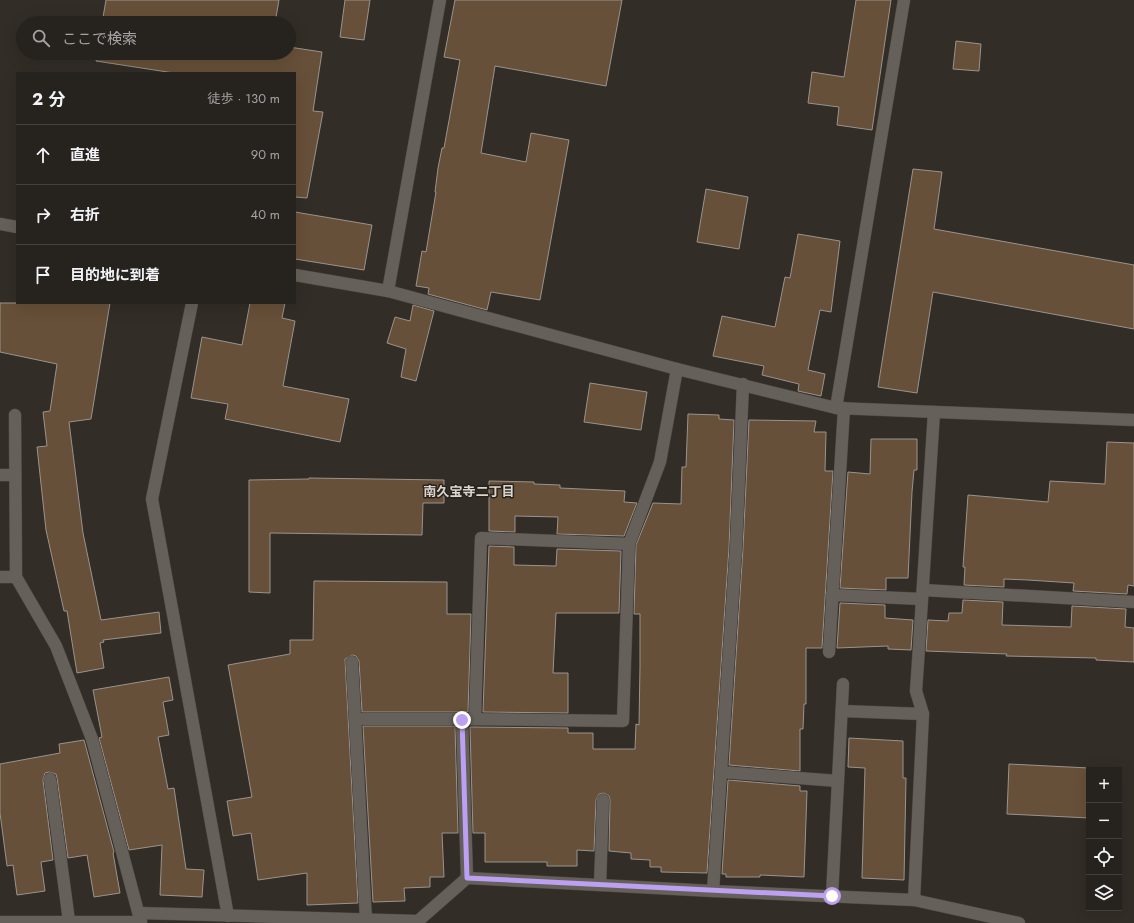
<!DOCTYPE html>
<html lang="ja">
<head>
<meta charset="utf-8">
<style>
  body { margin:0; font-family:Jost,"Noto Sans JP",sans-serif; background:#2e2a27; color:#f1f3f6 }
  .controls { position:absolute; right:12px; bottom:12px; display:grid; overflow:hidden; border-radius:0px; box-shadow:0 4px 16px #0002 }
  .controls button { width:36px; height:36px; display:grid; place-items:center; padding:0; border:0; border-bottom:1px solid #423f3c; background:#26221e; color:#f1f3f6; font:20px sans-serif }
  .stop { position:absolute; width:12px; height:12px; margin:-9px; border:3px solid #bca0f2; border-radius:50%; background:#fff }
  .stop.end { background:#bca0f2; border-color:#fff; box-shadow:0 1px 4px #0008 }
  .list { margin:0; padding:0; list-style:none }
  h2 { display:flex; justify-content:space-between; align-items:center; height:52px; margin:0; padding:0 16px; font-size:17px }
  h2 small { font-size:13px; font-weight:400; color:#a4a4a4 }
  .list li { display:grid; grid-template-columns:26px 1fr auto; gap:12px; align-items:center; box-sizing:border-box; height:60px; padding:0 16px; border-top:1px solid #423f3c }
  .list b { display:block; font-size:15px; white-space:nowrap }
  .list em { font-size:13px; font-style:normal; color:#a4a4a4 }
  .icon { flex:none; width:22px; height:22px; fill:none; stroke:currentColor; stroke-width:2; stroke-linecap:round; stroke-linejoin:round }
  .map { position:relative; flex:none; width:1134px; height:923px; overflow:hidden }
  .search { position:absolute; background:#26221e; box-shadow:0 4px 16px #0002; left:16px; top:16px; width:280px; height:44px; display:flex; align-items:center; gap:10px; box-sizing:border-box; padding:0 14px; border-radius:22px; color:#a4a4a4; font-size:15px }
  .panel { position:absolute; background:#26221e; box-shadow:0 4px 16px #0002; left:16px; top:72px; width:280px; height:232px; border-radius:0px }
  .map>svg:first-child { display:block }
  .building { fill:#675039; stroke:#9a938d }
  .lines { fill:none; stroke-linecap:round; stroke-linejoin:round }
  .service-casing { stroke:#4e4844; stroke-width:13 }
  .minor-casing { stroke:#4e4844; stroke-width:13 }
  .service { stroke:#66605a; stroke-width:12 }
  .minor { stroke:#66605a; stroke-width:12 }
  .route { stroke:#bca0f2; stroke-width:5 }
  .labels { text-anchor:middle; dominant-baseline:central; stroke-width:3; stroke-linejoin:round; paint-order:stroke }
  .neighbourhood-label { font-size:13px; font-weight:bold; fill:#ddd6cf; stroke:#29231e }
</style>
</head>
<body>
<div class="map">
<svg width="1134" height="923" viewBox="0 0 1134 923">
  <rect width="100%" height="100%" fill="#332d28"/>
  <g class="building">
    <path d="M106 0H279L275 23H102Z"/>
    <path d="M345 0H370L364 40 340 37Z"/>
    <path d="M455 0H622L606 86 495 66 481 153 526 162 531 133 569 140 540 300 491 292 487 310 428 294 429 288 416 286 422 251 426 252 436 192H435L438 168 442 148H444L460 60 444 57Z"/>
    <path d="M856 0H891L872 130 837 125 839 107 808 103 812 72 844 77Z"/>
    <path d="M956 41 981 44 979 71 953 69Z"/>
    <path d="M289 47 322 52 313 111 323 112 307 198 295 197V73H174L96 61 98 53H289Z"/>
    <path d="M913 169 942 172 934 229 1134 265V329L933 292 917 393 878 387Z"/>
    <path d="M706 189 748 197 739 249 697 242Z"/>
    <path d="M295 212 372 225 364 270 295 259Z"/>
    <path d="M798 234 840 241 831 312 820 310 808 370 825 374 821 396 798 391 799 384 762 375 764 366 713 356 722 316 775 327 785 277 790 278Z"/>
    <path d="M0 303H110L91 419 69 422 83 533 101 620 159 612 161 633 103 640 104 642 100 643 104 668 77 673 67 611H64L46 530 37 447 47 446 43 412 50 411 57 364 0 352Z"/>
    <path d="M250 303H285L282 318 295 321 283 386 349 399 340 442 225 419 228 404 191 398 202 337 242 345Z"/>
    <path d="M413 305 434 311 416 381 401 377 406 349 387 343 395 317 410 321Z"/>
    <path d="M590 383 647 392 641 430 584 422Z"/>
    <path d="M688 414 719 415V419L734 420 729 548 707 873 661 872V867H650V860L631 859V853L609 851 610 800 609 796 604 793 599 794 596 800 594 851 577 850V866H547V862H485V833H473L470 727 568 728V733H593V749H635L636 724 639 725 640 666V614H634L636 545 653 503 681 504 682 467H686Z"/>
    <path d="M749 420 816 421 814 432H826L825 471H833L822 648H806V704H804L803 729H800V771L729 765 743 548Z"/>
    <path d="M871 439H917V470H914L912 492 908 578H886V590L840 588 848 472 870 474Z"/>
    <path d="M1107 442 1134 443V586L1128 585 1127 594 1073 591 1074 583 1028 580 1004 579V587L964 585 965 567H963L968 495 1048 502 1050 481 1105 484Z"/>
    <path d="M309 478 444 480V503H423L422 535 270 533V593L249 592V480L309 479Z"/>
    <path d="M489 481 534 482V484L560 485V488L625 491 624 502 637 503 624 536 557 534 558 517 515 516V532L489 531Z"/>
    <path d="M489 546 514 547V565L556 566 557 549 621 551 619 613H556L553 673H568V713L483 712Z"/>
    <path d="M314 581 447 582V614H471L468 712H362L359 661 356 656 352 655 345 659 358 903 307 905V873L258 880 251 833 233 836 227 801 252 797 228 665 290 654V640H313Z"/>
    <path d="M963 600 1003 602 1002 625 1071 627 1072 606 1126 609 1125 627 1134 628V662L1096 660V658L1006 656 1007 654 926 651 928 620 948 621 949 613H962Z"/>
    <path d="M840 603 885 605V618L913 620 911 650 888 649V646L837 648Z"/>
    <path d="M169 677 173 700 163 702 169 735 158 737 168 789 174 788 186 869 204 870 202 897 160 895 162 845 129 850 99 738 102 737 93 690Z"/>
    <path d="M363 726H455L458 833H442L444 877H430V887L404 888 405 901 373 902Z"/>
    <path d="M849 738 903 741V778H906L904 880 862 878 865 768 848 767Z"/>
    <path d="M84 740 114 852 113 853 120 893 94 897 87 855 68 858 57 778 56 774 49 772 45 773 43 780 53 860 41 862 45 891 17 895 13 865 7 866 0 813V764L60 753 59 744Z"/>
    <path d="M1009 764 1089 768V818L1007 814Z"/>
    <path d="M728 780 800 786V791H807L804 877 760 875V877H726V874H722Z"/>
  </g>
  <g class="lines">
    <g class="service-casing">
      <g id="service">
        <path d="M923 590 1134 602"/>
        <path d="M842 711 923 714"/>
        <path d="M721 772 838 781"/>
        <path d="M600 885 603 800"/>
        <path d="M832 896 843 684"/>
        <path d="M914 900 923 714 916 691 918 662"/>
      </g>
    </g>
    <g class="minor-casing">
      <g id="minor">
        <path d="M0 224 17 227"/>
        <path d="M295 275 388 291 677 369 836 408 1134 420"/>
        <path d="M388 291 440 0"/>
        <path d="M192 303 152 499 228 916"/>
        <path d="M743 384 736 548 713 891 914 900 1019 923"/>
        <path d="M836 408 904 0"/>
        <path d="M15 415 16 577 56 646 92 739 141 923"/>
        <path d="M0 475H15"/>
        <path d="M0 577H16"/>
        <path d="M832 595 922 599"/>
        <path d="M829 652 844 408"/>
        <path d="M352 662 366 920"/>
        <path d="M918 662 934 412"/>
        <path d="M356 719H462"/>
        <path d="M475 719 481 538 629 544"/>
        <path d="M50 779 69 921"/>
        <path d="M467 878 462 719 623 721 629 544 660 462 677 369"/>
        <path d="M139 913 418 921 467 878 713 891"/>
        <path d="M0 922H141"/>
      </g>
    </g>
    <use href="#service" class="service"/>
    <use href="#minor" class="minor"/>
  </g>
  <g class="lines">
    <path class="route" d="M462 720 467 878 832 896"/>
  </g>
  <g class="labels">
    <g class="neighbourhood-label">
      <text x="469" y="491">南久宝寺二丁目</text>
    </g>
  </g>
</svg>
<div class="controls">
<button>+</button>
<button>−</button>
<button><svg class="icon" aria-label="locate" viewBox="0 0 24 24"><circle cx="12" cy="12" r="6"/><path d="M12 2v4M12 18v4M2 12h4M18 12h4"/></svg></button>
<button><svg class="icon" aria-label="layers" viewBox="0 0 24 24"><path d="M12 4l9 5-9 5-9-5zM3 14l9 5 9-5"/></svg></button>
</div>
<div class="stop" style="left:832px;top:896px"></div>
<div class="stop end" style="left:462px;top:720px"></div>
<div class="search"><svg class="icon" aria-label="search" viewBox="0 0 24 24"><circle cx="10" cy="10" r="6"/><path d="M15 15l6 6"/></svg>ここで検索</div>
<section class="panel">
<h2>2 分<small>徒歩 · 130 m</small></h2>
<ul class="list">
<li><svg class="icon" aria-label="ahead" viewBox="0 0 24 24"><path d="M12 20V5M6 11l6-6 6 6"/></svg><div><b>直進</b></div><em>90 m</em></li>
<li><svg class="icon" aria-label="right" viewBox="0 0 24 24"><path d="M7 20v-9h11M14 6l5 5-5 5"/></svg><div><b>右折</b></div><em>40 m</em></li>
<li><svg class="icon" aria-label="arrive" viewBox="0 0 24 24"><path d="M6 21V4h12l-3 4 3 4H6"/></svg><div><b>目的地に到着</b></div></li>
</ul>
</section>
</div>
</body>
</html>
